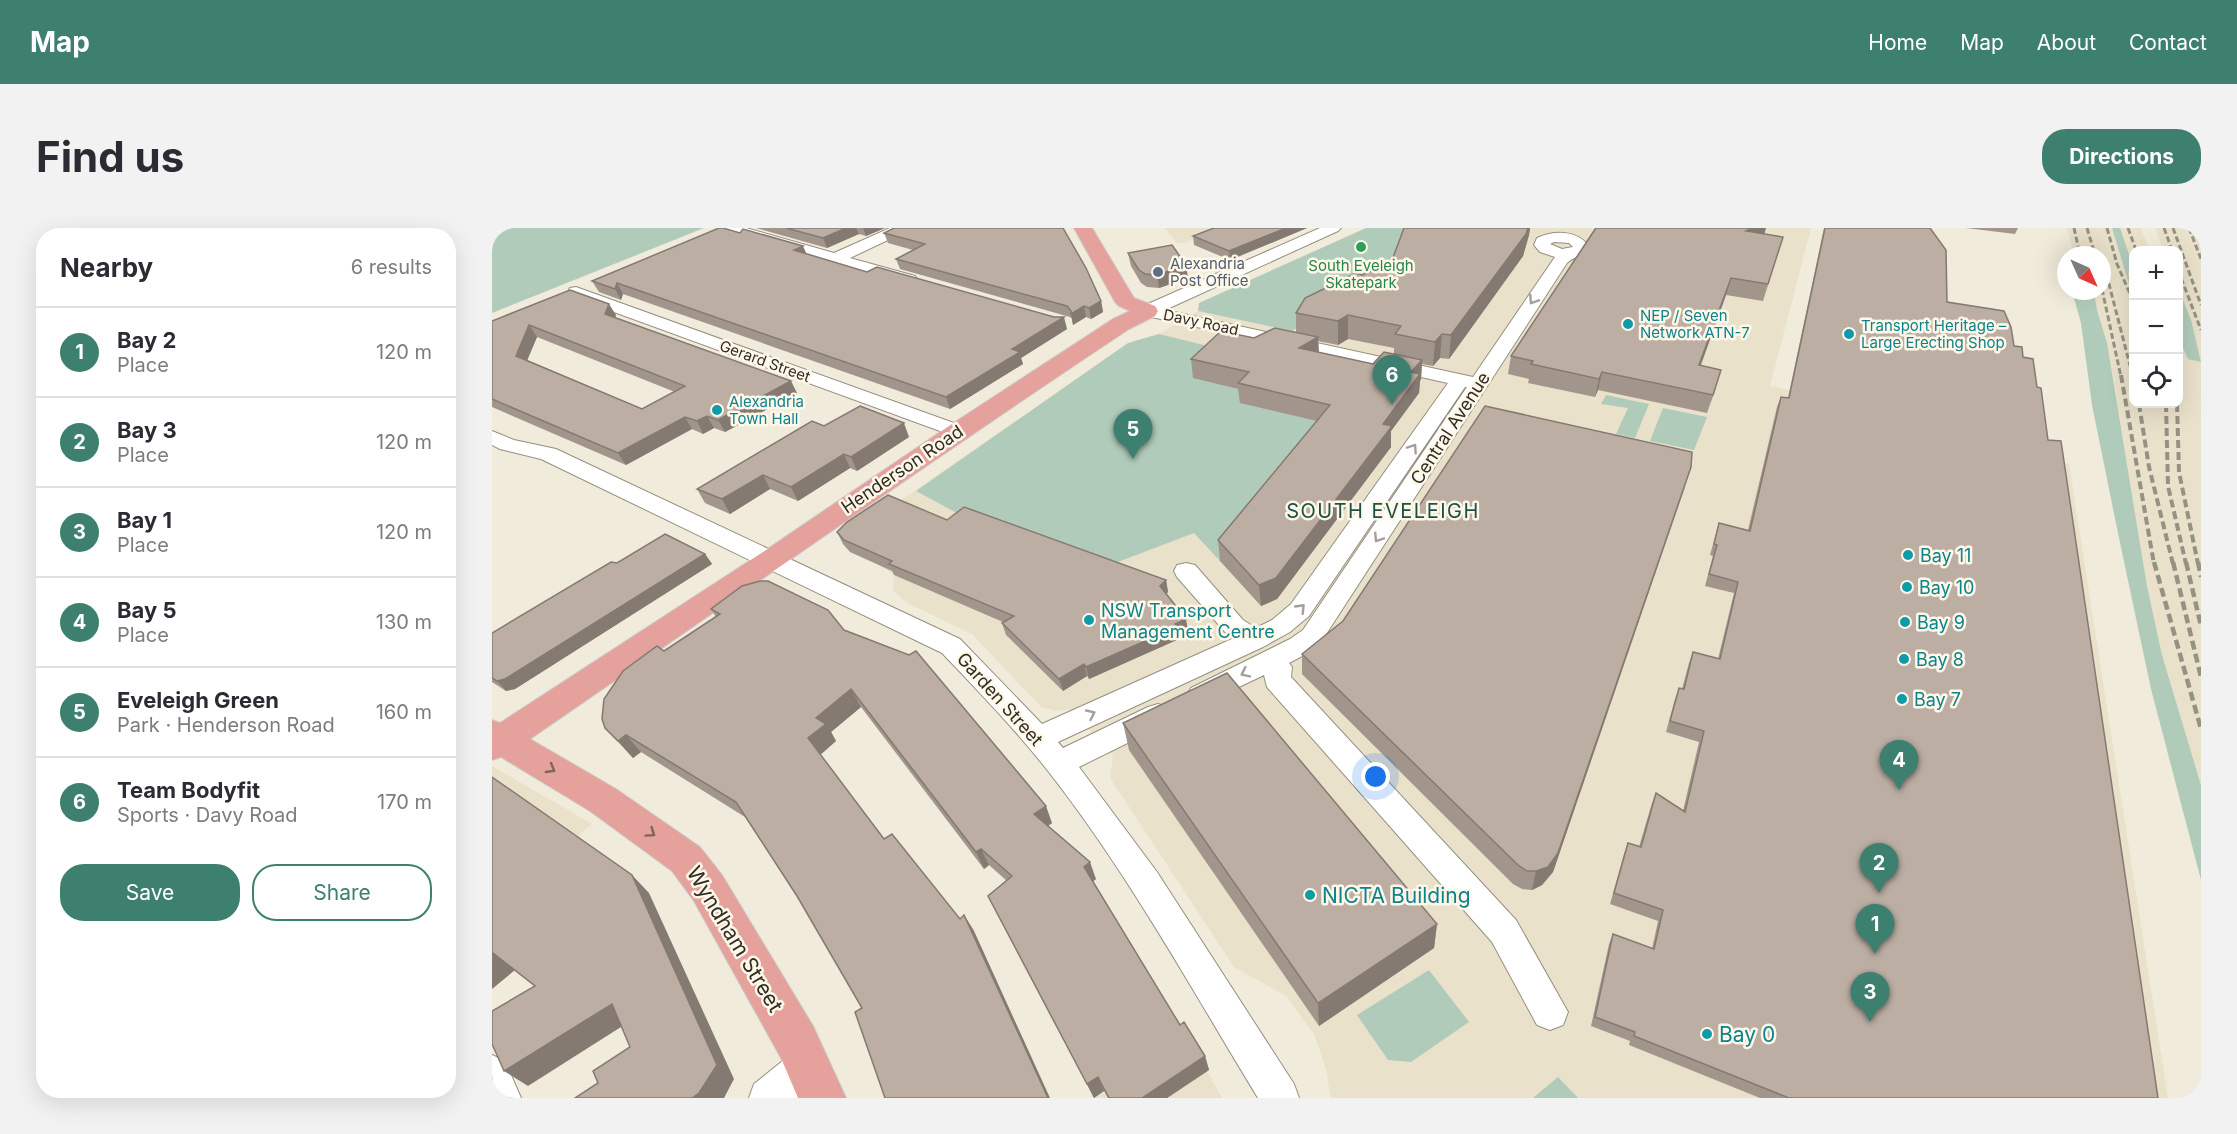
<!DOCTYPE html>
<html lang="en">
<head>
<meta charset="utf-8">
<style>
  body { margin:0; font-family:Inter,sans-serif; background:#f2f2f3; color:#2b2b33 }
  .controls { position:absolute; right:18px; top:18px; display:grid; overflow:hidden; border-radius:12px; box-shadow:0 6px 24px #0002 }
  .controls button { width:54px; height:54px; display:grid; place-items:center; padding:0; border:0; border-bottom:2px solid #e1e1e2; background:#fff; color:#2b2b33; font:30px sans-serif }
  .compass { position:absolute; left:1565px; top:18px; width:54px; height:54px; border-radius:50%; background:#fff; box-shadow:0 6px 24px #0002; rotate:135deg }
  .you { position:absolute; left:884px; top:549px; width:21px; height:21px; margin:-15px; border:4px solid #fff; border-radius:50%; background:#1a73e8; box-shadow:0 0 0 9px #1a73e833 }
  .badge { display:grid; place-items:center; width:39px; height:39px; border-radius:50%; background:#3e8070; color:#fff; font-size:20px; font-weight:700 }
  .pin { position:absolute; translate:-50% -50px; filter:drop-shadow(0 2px 3px #0008) }
  .pin::after { content:''; position:absolute; top:32px; width:21px; height:18px; background:inherit; clip-path:polygon(0 0,100% 0,50% 100%) }
  .list { margin:0; padding:0; list-style:none }
  h2 { display:flex; justify-content:space-between; align-items:center; height:78px; margin:0; padding:0 24px; font-size:26px }
  h2 small { font-size:20px; font-weight:400; color:#7c7c81 }
  .list li { display:grid; grid-template-columns:39px 1fr auto; gap:18px; align-items:center; box-sizing:border-box; height:90px; padding:0 24px; border-top:2px solid #e1e1e2 }
  .list b { display:block; font-size:22px; white-space:nowrap }
  .list p { margin:0; font-size:20px; white-space:nowrap; color:#7c7c81 }
  .list em { font-size:20px; font-style:normal; color:#7c7c81 }
  .actions { display:flex; gap:12px; padding:18px 24px }
  .actions a { flex:1; padding:14px 0; border:2px solid #3e8070; border-radius:24px; text-align:center; font-size:21px; color:#3e8070 }
  .actions .main { background:#3e8070; color:#fff }
  .icon { flex:none; width:33px; height:33px; fill:none; stroke:currentColor; stroke-width:2; stroke-linecap:round; stroke-linejoin:round }
  .map { position:relative; flex:none; width:1709px; height:870px; overflow:hidden; border-radius:24px }
  header { display:flex; align-items:center; gap:36px; box-sizing:border-box; height:84px; padding:0 30px; background:#3e8070; color:#fff }
  header strong { font-size:28px }
  nav { display:flex; gap:33px; margin-inline-start:auto; font-size:21px }
  .intro { display:flex; align-items:center; justify-content:space-between; box-sizing:border-box; height:144px; padding:0 36px }
  h1 { margin:0; font-size:42px }
  .button { padding:15px 27px; border-radius:24px; background:#3e8070; color:#fff; font-size:21px; font-weight:700 }
  main { display:flex; gap:36px; padding:0 36px }
  aside { flex:1; background:#fff; border-radius:24px; box-shadow:0 6px 24px #0002 }
  .map>svg:first-child { display:block }
  .built { fill:#eae1ca }
  .green { fill:#b1cbba }
  .lines { fill:none; stroke-linecap:round; stroke-linejoin:round }
  .minor-casing { stroke:#958f81; stroke-width:2 }
  .major-casing { stroke:#cdcdcb; stroke-width:2 }
  .minor { fill:#fff; fill-rule:evenodd }
  .major { fill:#e5a29d; fill-rule:evenodd }
  .rail-far2 { stroke:#959185; stroke-width:3; stroke-dasharray:6 3; stroke-linecap:butt }
  .rail-far1 { stroke:#959185; stroke-width:4; stroke-dasharray:8 4; stroke-linecap:butt }
  .rail { stroke:#959185; stroke-width:4.5; stroke-dasharray:9 4.5; stroke-linecap:butt }
  .wall { fill:#a2968c; fill-rule:evenodd }
  .shaded-wall { fill:#847a72 }
  .building { fill:#bcaea3; stroke:#847a72; stroke-width:1.5; fill-rule:evenodd }
  .oneway { stroke:#a2a09e }
  .oneway2 { stroke:#81625c }
  .leisure-dot { fill:#2e9e5b; stroke:#fff8e8; stroke-width:2 }
  .service-dot { fill:#5c6f8a; stroke:#fff8e8; stroke-width:2 }
  .culture-dot { fill:#0f9aa8; stroke:#fff8e8; stroke-width:2 }
  .labels { text-anchor:middle; dominant-baseline:central; stroke-width:5; stroke-linejoin:round; paint-order:stroke }
  .far-service-label { font-size:15px; fill:#4e5e75; stroke:#fff8e8; text-anchor:start }
  .far-leisure-label { font-size:15px; fill:#27864d; stroke:#fff8e8 }
  .far-culture-label { font-size:15px; fill:#0d838f; stroke:#fff8e8; text-anchor:start }
  .far-street-label { font-size:15px; fill:#302d27; stroke:#fff8e8 }
  .street-label { font-size:18px; fill:#302d27; stroke:#fff8e8 }
  .culture-label { font-size:18px; fill:#0d838f; stroke:#fff8e8; text-anchor:start }
  .neighbourhood-label { font-size:20px; letter-spacing:1.5px; fill:#1b5146; stroke:#fff8e8 }
  .near-culture-label { font-size:21px; fill:#0d838f; stroke:#fff8e8; text-anchor:start }
  .near-street-label { font-size:21px; fill:#302d27; stroke:#fff8e8 }
</style>
</head>
<body>
<header>
<strong>Map</strong>
<nav><a>Home</a><a>Map</a><a>About</a><a>Contact</a></nav>
</header>
<div class="intro"><h1>Find us</h1><a class="button">Directions</a></div>
<main>
<aside>
<h2>Nearby<small>6 results</small></h2>
<ul class="list">
<li><span class="badge">1</span><div><b>Bay 2</b><p>Place</p></div><em>120 m</em></li>
<li><span class="badge">2</span><div><b>Bay 3</b><p>Place</p></div><em>120 m</em></li>
<li><span class="badge">3</span><div><b>Bay 1</b><p>Place</p></div><em>120 m</em></li>
<li><span class="badge">4</span><div><b>Bay 5</b><p>Place</p></div><em>130 m</em></li>
<li><span class="badge">5</span><div><b>Eveleigh Green</b><p>Park · Henderson Road</p></div><em>160 m</em></li>
<li><span class="badge">6</span><div><b>Team Bodyfit</b><p>Sports · Davy Road</p></div><em>170 m</em></li>
</ul>
<div class="actions"><a class="main">Save</a><a>Share</a></div>
</aside>
<div class="map">
<svg width="1709" height="870" viewBox="0 0 1709 870">
  <rect width="100%" height="100%" fill="#f1ebdb"/>
  <g class="built">
    <path d="M673 0H731L693 15H685Z"/>
    <path d="M928 0H1319L1278 158 1399 183 1560 229 1577 236 1676 870H839L834 841 822 806 794 768 742 739 618 550 621 528 578 481 565 483 549 479 480 406 415 375 401 362 402 347 386 336 358 324 353 318 355 312 360 306 636 115 667 106 706 83 800 103 861 66Z"/>
    <path d="M1575 0H1649L1657 22H1642V176H1686L1687 111 1691 124 1702 105 1687 59 1686 22H1671L1663 0H1709V557L1670 427 1655 358 1615 115 1605 82 1602 63H1610V27H1582Z"/>
    <path d="M0 538 100 596 0 680Z"/>
    <path d="M696 809 730 870H603Z"/>
  </g>
  <g class="green">
    <path d="M0 0H212L0 85Z"/>
    <path d="M874 0H928L908 19 898 35 861 66 800 103 706 83 707 75Z"/>
    <path d="M1620 0H1628L1641 38V45H1636L1641 60V69Z"/>
    <path d="M1686 59 1699 92 1709 134 1696 131 1687 111Z"/>
    <path d="M1580 63H1602L1605 82 1615 115 1655 358 1670 427 1709 557V652L1659 461 1627 310 1600 177 1589 95Z"/>
    <path d="M667 106 728 121 733 158 759 164 839 197 728 333 702 305 610 340 476 291 424 263 636 115Z"/>
    <path d="M1114 167 1157 176 1143 210 1124 206 1136 180 1109 176Z"/>
    <path d="M1171 180 1215 189 1202 222 1158 213Z"/>
    <path d="M937 742 977 794 919 834 896 832 865 787Z"/>
    <path d="M1066 849 1086 870H1041Z"/>
  </g>
  <g class="lines">
    <g class="minor-casing">
      <g id="minor">
        <path d="M229 0H254L342 25 398 0H418L415 3 358 30 423 48 425 52 417 57 411 56 232 3Z"/>
        <path d="M828 0H849L846 3 673 82 981 149 1063 29 1048 24 1042 17 1045 10C1063 2 1085 2 1098 19 1092 28 1082 28 1075 35L829 414 816 425 797 435 800 439 799 449 1024 692 1076 784 1071 797 1058 802 1045 797 1000 714 775 459 772 447 709 477 699 474 695 467 699 460 798 411 811 402 975 159H973L817 388 798 404 771 419 566 514 571 520 656 479 666 476 676 479 680 487 676 495 587 539 665 644 802 856 807 870H766C699 760 636 645 556 543 524 502 486 463 450 425L49 231 8 221 0 217V203L22 212 64 221 468 411 550 496 742 410 733 404 685 349 682 343 685 337 694 335 703 337 751 392 764 400 780 392 799 376 956 155 655 88 649 87 646 83 649 79ZM1062 14 1077 15 1081 19 1070 21 1058 16Z"/>
        <path d="M84 59 473 199 476 203 473 207 466 209 459 207 78 68 76 64 78 60Z"/>
        <path d="M316 817 329 823 335 836 329 849 306 870H257L262 856 303 823Z"/>
        <path d="M0 827 13 833 29 870H0Z"/>
      </g>
    </g>
    <g class="major-casing">
      <path id="major" d="M582 0H600L642 70 663 78 666 83 663 88 637 101C435 235 238 374 38 511L124 561 208 619 230 647 321 798 354 870H306L289 830 202 673 180 643 98 583 9 529 0 532V492L8 495 271 324 457 198 621 91 638 83 627 78 623 74Z"/>
    </g>
    <use href="#minor" class="minor"/>
    <use href="#major" class="major"/>
    <g class="rail-far2">
      <path d="M1582 0 1588 27"/>
      <path d="M1595 0 1603 27"/>
      <path d="M1615 0 1625 36 1642 75"/>
      <path d="M1636 0 1644 22"/>
      <path d="M1672 0 1680 22"/>
      <path d="M1681 0 1709 77"/>
      <path d="M1697 0 1709 31"/>
      <path d="M1610 29 1641 149"/>
      <path d="M1686 42 1709 102"/>
      <path d="M1610 61 1629 149"/>
    </g>
    <g class="rail-far1">
      <path d="M1629 147 1662 336"/>
      <path d="M1641 147 1642 151"/>
      <path d="M1647 176 1657 239 1681 336"/>
      <path d="M1674 176 1676 258 1694 336"/>
      <path d="M1685 176 1687 244 1706 336"/>
    </g>
    <g class="rail">
      <path d="M1662 334 1709 501"/>
      <path d="M1681 334 1709 449"/>
      <path d="M1694 334 1709 398"/>
      <path d="M1706 334 1709 349"/>
    </g>
  </g>
  <g class="wall">
    <path d="M264 0H393L374 8 367 6 335 20Z"/>
    <path d="M402 0 609 73 611 84 599 91 594 89 581 97 580 91 578 89 408 41 404 31 421 22 396 15 392 5Z"/>
    <path d="M815 0 738 32 702 17 701 8Z"/>
    <path d="M912 0H1038L1037 7 1031 28 957 131 948 130 941 138 930 136 929 151 928 153 927 165 899 203V219L785 371 769 378 728 333 726 312 825 193 748 175 746 161 701 150 699 131 762 110 804 105V85L870 47 899 35ZM856 111 902 120V126L881 136 827 124 826 113 846 117Z"/>
    <path d="M1103 0H1274L1272 6 1291 9 1271 73 1234 67 1209 137 1224 160 1215 185 1106 162 1103 169 1036 155 1037 151 1016 146 1019 128Z"/>
    <path d="M1332 0H1438L1455 74 1522 118 1531 129 1545 159 1556 212 1666 870H1268L1137 817 1138 813 1099 798 1117 716 1121 706 1160 721 1166 693 1118 676 1132 626 1136 615 1147 619 1160 575 1164 565 1191 583 1207 514 1174 504 1183 471 1187 460 1190 461 1197 435 1201 424 1226 431 1242 365 1213 358 1221 328 1218 327 1227 295 1256 302 1285 179 1289 169 1296 170Z"/>
    <path d="M1474 0H1526L1523 6Z"/>
    <path d="M636 25 696 50 667 60 655 59 649 55 639 38Z"/>
    <path d="M314 26 375 44 575 101 529 130 531 136 458 181 131 66 129 72 107 64 100 53Z"/>
    <path d="M124 87 123 90 305 165 233 204 222 200 211 206 200 201 134 237 0 179V93ZM45 109 183 164 150 181 35 132Z"/>
    <path d="M332 198 417 209 365 243 358 240 306 273 278 261 238 286 213 275 205 261Z"/>
    <path d="M1193 259 1061 644 1050 657 1040 662 1030 661 1021 656 810 446V426Z"/>
    <path d="M455 292 674 352 676 364 674 366 696 403 686 408 687 411 597 451 595 448 571 463 514 407 510 395 511 394 402 347 400 343 358 324 351 316 345 304Z"/>
    <path d="M213 326 220 336 23 461 14 463 0 454V405L125 335Z"/>
    <path d="M219 381 352 402 560 595 556 598 604 651 601 653 688 797 713 828 717 842 675 870H616L612 863 602 870 496 668 515 653 497 637 492 641 369 479 339 504 344 513 328 527 392 611 468 691 472 687 482 703 370 780 305 668 253 589 149 524 141 530 113 500 172 423 224 389Z"/>
    <path d="M631 495 945 696 942 720 827 798 637 522Z"/>
  </g>
  <g class="shaded-wall">
    <path d="M354 0H364L367 6 335 20 331 10Z"/>
    <path d="M371 0H393L374 8Z"/>
    <path d="M794 0H815L738 32 737 23Z"/>
    <path d="M1036 0H1038L1037 7 1031 28 957 131 959 107Z"/>
    <path d="M1260 0H1274L1272 7 1254 3Z"/>
    <path d="M311 18 316 29 302 22Z"/>
    <path d="M694 37 696 50 667 60 665 47Z"/>
    <path d="M1239 50 1234 67 1202 155 1207 137Z"/>
    <path d="M125 55 131 66 129 72 123 61Z"/>
    <path d="M609 73 611 84 599 91 597 80Z"/>
    <path d="M117 76 124 87 120 98 113 86Z"/>
    <path d="M592 78 594 89 581 97 579 86Z"/>
    <path d="M856 87V111L846 117V93Z"/>
    <path d="M572 89 575 101 529 130 531 136 458 181 454 169 520 121Z"/>
    <path d="M37 97 45 109 32 140 24 128Z"/>
    <path d="M950 106 948 130 941 138 943 114Z"/>
    <path d="M826 109 827 129 807 120Z"/>
    <path d="M930 132 929 151 928 153 927 165 899 203V219L785 371 769 378 767 357 891 196 919 144Z"/>
    <path d="M1110 144 1106 162 1103 169 1107 151Z"/>
    <path d="M299 153 305 165 233 204 226 192Z"/>
    <path d="M215 188 222 200 211 206 205 193Z"/>
    <path d="M193 189 200 201 134 237 126 225Z"/>
    <path d="M412 195 417 209 365 243 359 229Z"/>
    <path d="M352 226 358 240 306 273 299 259Z"/>
    <path d="M1199 239 1061 644 1050 657 1040 662 1044 643Z"/>
    <path d="M271 247 278 261 238 286 230 271Z"/>
    <path d="M213 326 220 336 23 461 14 463 5 453Z"/>
    <path d="M674 352 676 364 670 370 668 358Z"/>
    <path d="M694 391 696 403 686 408 687 411 597 451 594 439Z"/>
    <path d="M592 436 595 448 571 463 567 451Z"/>
    <path d="M359 461 369 479 339 504 344 513 327 528 316 510 324 490Z"/>
    <path d="M134 507 149 524 141 530 126 513Z"/>
    <path d="M554 578 560 595 549 603 542 586Z"/>
    <path d="M489 621 497 637 492 641 484 624Z"/>
    <path d="M598 634 604 651 598 656 592 639Z"/>
    <path d="M140 647 157 665 242 851 232 870H200Z"/>
    <path d="M472 687 482 703 558 870H556Z"/>
    <path d="M945 696 942 720 827 798 826 775Z"/>
    <path d="M1 725 23 742 0 761V726Z"/>
    <path d="M120 776 140 792 36 858 12 843Z"/>
    <path d="M713 828 717 842 675 870H650Z"/>
    <path d="M606 849 612 863 602 870 595 856Z"/>
  </g>
  <g class="building">
    <path d="M227 0H231L248 5 251 1 311 18 302 22 375 44 385 39 562 89H572L520 121 528 124 454 169 125 55 123 61 100 53Z"/>
    <path d="M294 0H354L331 10Z"/>
    <path d="M402 0H571L594 40 609 73 597 80 592 78 579 86V83L575 78 404 31 433 16 392 5Z"/>
    <path d="M722 0H794L737 23 701 8Z"/>
    <path d="M912 0H1036L1034 6 959 107 950 106 943 114 903 106 909 98 856 87 846 93 804 85 813 70 864 45 870 47 899 35Z"/>
    <path d="M1104 0H1260L1254 3 1291 9 1276 56 1239 50 1207 137 1229 142 1221 167 1110 144 1107 151 1039 136 1041 133 1019 128Z"/>
    <path d="M1333 0H1438L1454 22 1455 74 1512 83 1519 99 1522 118 1530 119 1531 129 1541 131 1545 159 1549 160 1556 212 1569 213 1666 870H1297L1142 808 1143 804 1103 789 1121 706 1162 721 1171 682 1122 665 1136 615 1149 619 1164 565 1193 584 1212 503 1178 493 1187 460 1192 461 1201 424 1228 431 1246 354 1217 346 1225 317 1222 316 1227 295 1258 303 1289 169 1297 170Z"/>
    <path d="M680 17 694 37 665 47 653 46 647 42 636 25Z"/>
    <path d="M78 62 117 76 113 86 299 153 226 192 215 188 205 193 193 189 126 225 0 171V93ZM37 97 193 158 150 181 24 128Z"/>
    <path d="M783 100 826 109 807 120 881 136 892 124 930 132 919 144 928 146 891 196 900 198 784 350 767 357 726 312 838 177 746 155 757 144 699 131 729 103 762 110Z"/>
    <path d="M368 178 412 195 359 229 352 226 299 259 271 247 230 271 205 261 320 193 332 198Z"/>
    <path d="M993 178 1200 224 1199 239 1066 625 1056 639 1044 643H1035L1026 637 810 426 851 393Z"/>
    <path d="M396 267 455 292 472 279 674 352 668 358 694 391 683 396 685 399 594 439 592 436 567 451 510 395 522 388 397 336 400 333 352 312 345 304 355 294Z"/>
    <path d="M173 306 213 326 13 451 5 453 0 450V405L119 334 125 335Z"/>
    <path d="M268 353H276L336 382 352 402 417 427 424 423 554 578 542 586 598 634 592 639 688 797 692 794 713 828 650 870H617L606 849 595 856 496 668 520 648 489 621 484 624 359 461 324 490 334 496 316 510 392 611 400 606 468 691 472 687 556 870H393L363 784 370 780 305 668 244 574 134 507 126 513 113 500 110 491 112 471 131 443 165 418 172 423 228 386 219 381 250 358Z"/>
    <path d="M735 445 945 696 826 775 631 495Z"/>
    <path d="M0 549 140 647 225 837 207 865 200 870H83L106 855 101 843 138 819 120 776 12 843 0 816V783L43 758 1 725 0 726Z"/>
  </g>
  <defs><path id="oneway-chevron" d="M-2-3.5L2.5 0L-2 3.5" fill="none" stroke-width="1.6" stroke-linecap="round" stroke-linejoin="round" transform="scale(1.5)"/></defs>
  <g class="oneway">
    <use href="#oneway-chevron" transform="translate(1041 72) rotate(123)"/>
    <use href="#oneway-chevron" transform="translate(921 220) rotate(-56)"/>
    <use href="#oneway-chevron" transform="translate(886 310) rotate(123)"/>
    <use href="#oneway-chevron" transform="translate(809 380) rotate(-46)"/>
    <use href="#oneway-chevron" transform="translate(753 445) rotate(154)"/>
    <use href="#oneway-chevron" transform="translate(599 486) rotate(-25)"/>
  </g>
  <g class="oneway2">
    <use href="#oneway-chevron" transform="translate(59 541) rotate(30)"/>
    <use href="#oneway-chevron" transform="translate(159 605) rotate(35)"/>
  </g>
  <circle class="leisure-dot" cx="869" cy="19" r="6"/>
  <circle class="service-dot" cx="666" cy="44" r="6"/>
  <g class="culture-dot">
    <circle cx="1136" cy="96" r="6"/>
    <circle cx="1357" cy="106" r="6"/>
    <circle cx="225" cy="182" r="6"/>
    <circle cx="1416" cy="327" r="6"/>
    <circle cx="1415" cy="359" r="6"/>
    <circle cx="597" cy="392" r="6"/>
    <circle cx="1413" cy="394" r="6"/>
    <circle cx="1412" cy="431" r="6"/>
    <circle cx="1410" cy="471" r="6"/>
    <circle cx="818" cy="667" r="6"/>
    <circle cx="1215" cy="806" r="6"/>
  </g>
  <g class="labels">
    <g class="far-service-label">
      <text x="678" y="35">Alexandria<tspan x="678" dy="17">Post Office</tspan></text>
    </g>
    <g class="far-leisure-label">
      <text x="869" y="37">South Eveleigh<tspan x="869" dy="17">Skatepark</tspan></text>
    </g>
    <g class="far-culture-label">
      <text x="1148" y="87">NEP / Seven<tspan x="1148" dy="17">Network ATN-7</tspan></text>
      <text x="1369" y="97">Transport Heritage –<tspan x="1369" dy="17">Large Erecting Shop</tspan></text>
      <text x="237" y="173">Alexandria<tspan x="237" dy="17">Town Hall</tspan></text>
    </g>
    <g class="far-street-label">
      <text transform="translate(709 94) rotate(12)">Davy Road</text>
      <text transform="translate(273 133) rotate(20)">Gerard Street</text>
    </g>
    <g class="street-label">
      <text transform="translate(958 200) rotate(-57)">Central Avenue</text>
      <text transform="translate(410 241) rotate(-34)">Henderson Road</text>
      <text transform="translate(508 471) rotate(48)">Garden Street</text>
    </g>
    <g class="culture-label">
      <text x="1428" y="327">Bay 11</text>
      <text x="1427" y="359">Bay 10</text>
      <text x="609" y="382">NSW Transport<tspan x="609" dy="21">Management Centre</tspan></text>
      <text x="1425" y="394">Bay 9</text>
      <text x="1424" y="431">Bay 8</text>
      <text x="1422" y="471">Bay 7</text>
    </g>
    <g class="neighbourhood-label">
      <text x="891" y="283">SOUTH EVELEIGH</text>
    </g>
    <g class="near-culture-label">
      <text x="830" y="667">NICTA Building</text>
      <text x="1227" y="806">Bay 0</text>
    </g>
    <g class="near-street-label">
      <text transform="translate(243 711) rotate(59)">Wyndham Street</text>
    </g>
  </g>
</svg>
<div class="controls">
<button>+</button>
<button>−</button>
<button><svg class="icon" aria-label="locate" viewBox="0 0 24 24"><circle cx="12" cy="12" r="6"/><path d="M12 2v4M12 18v4M2 12h4M18 12h4"/></svg></button>
</div>
<svg class="compass" viewBox="-18 -18 36 36"><path d="M0-13l5 13h-10z" fill="#e53935"/><path d="M0 13l5-13h-10z" fill="#7c7c81"/></svg>
<div class="you"></div>
<div class="pin badge" style="left:1383px;top:726px">1</div>
<div class="pin badge" style="left:1387px;top:665px">2</div>
<div class="pin badge" style="left:1378px;top:794px">3</div>
<div class="pin badge" style="left:1407px;top:562px">4</div>
<div class="pin badge" style="left:641px;top:231px">5</div>
<div class="pin badge" style="left:900px;top:177px">6</div>
</div>
</main>
</body>
</html>
